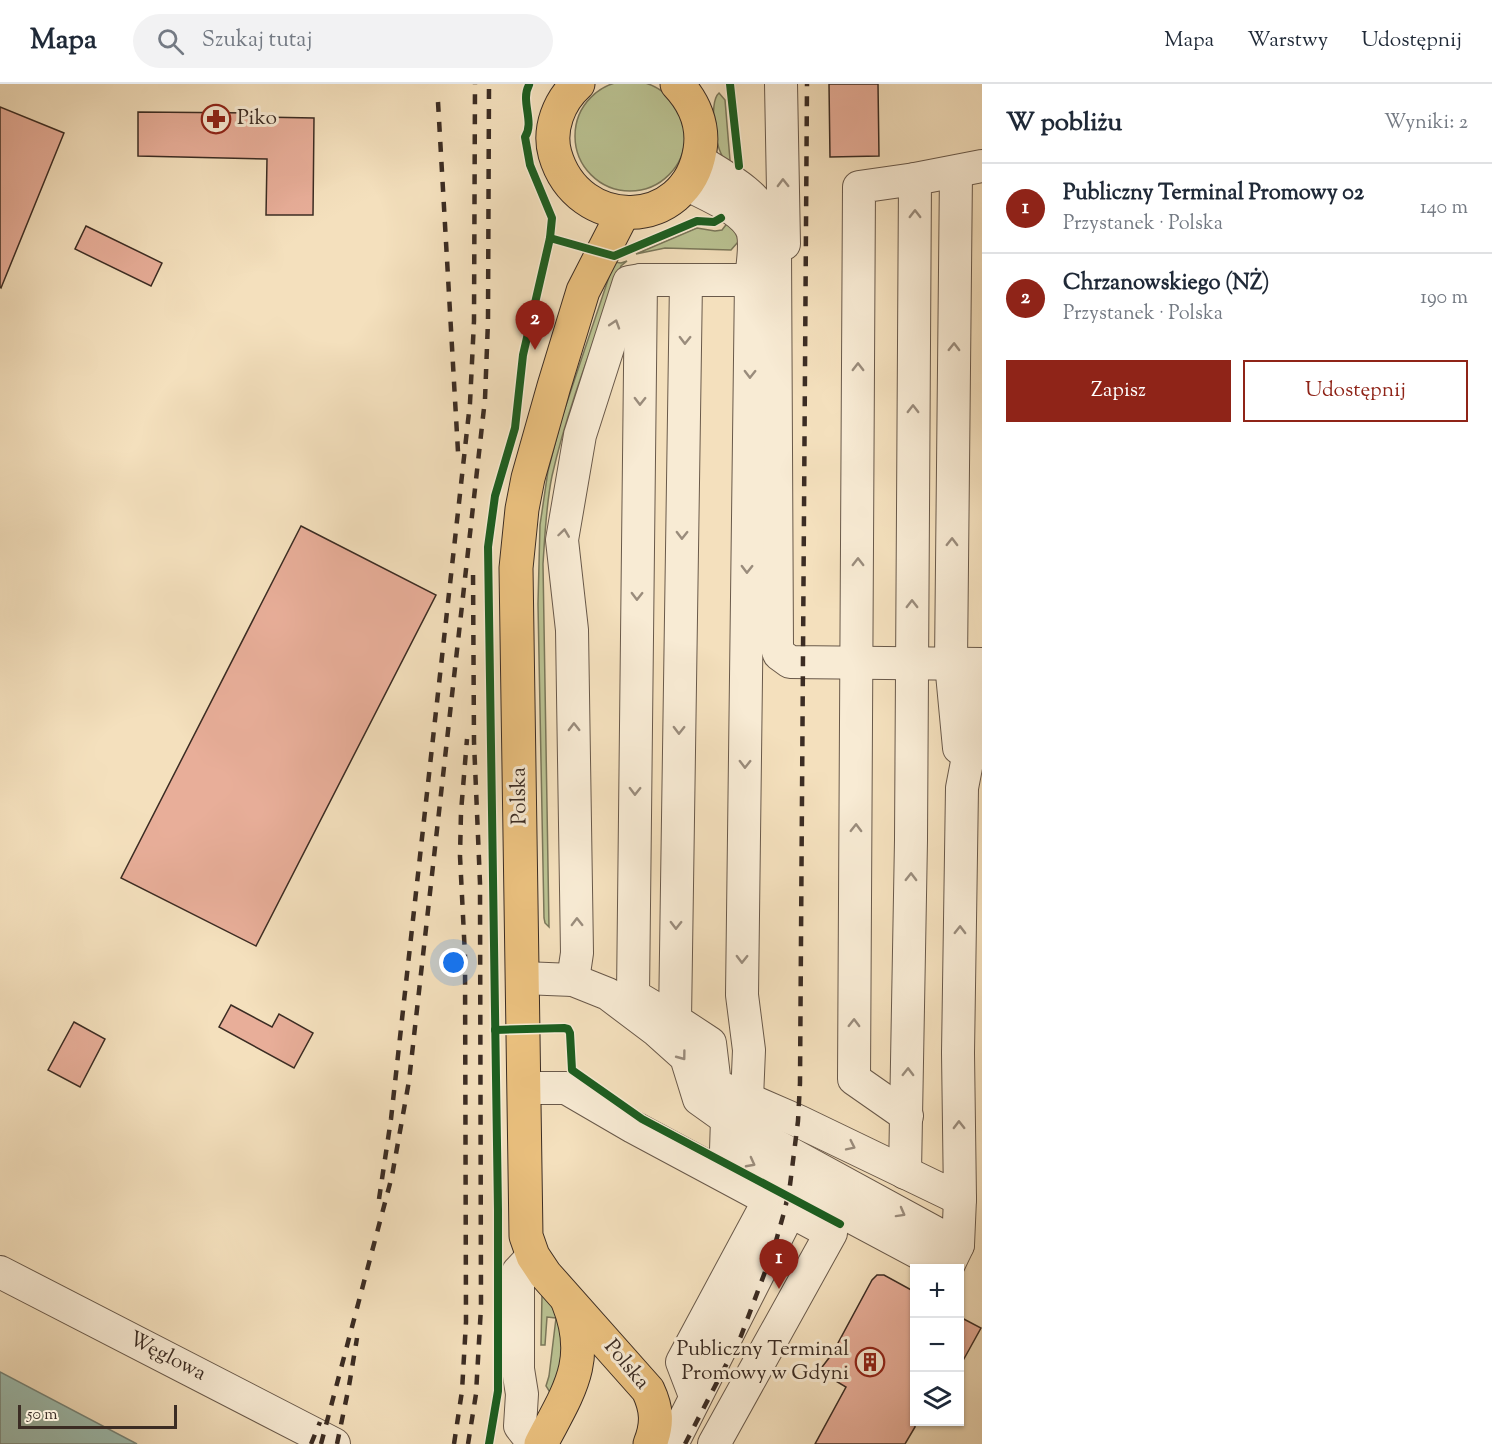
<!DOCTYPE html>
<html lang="pl">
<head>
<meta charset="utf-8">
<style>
  body { margin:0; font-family:"Sorts Mill Goudy",serif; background:#f2f2f3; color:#1f2937 }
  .controls { position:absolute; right:18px; bottom:18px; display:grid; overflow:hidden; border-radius:0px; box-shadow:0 2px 4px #0004 }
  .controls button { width:54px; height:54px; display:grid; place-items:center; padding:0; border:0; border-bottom:2px solid #e0e1e3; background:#fff; color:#1f2937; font:30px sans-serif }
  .scale { position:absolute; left:18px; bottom:15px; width:159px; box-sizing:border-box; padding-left:6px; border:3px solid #3b2c23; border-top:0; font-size:16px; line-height:21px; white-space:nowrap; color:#3b2c23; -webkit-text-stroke:4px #f8ebd4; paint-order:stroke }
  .you { position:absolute; left:454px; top:879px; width:21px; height:21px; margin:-15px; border:4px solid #fff; border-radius:50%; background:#1a73e8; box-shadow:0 0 0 9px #1a73e833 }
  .badge { display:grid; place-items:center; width:39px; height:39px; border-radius:50%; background:#8f2418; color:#fff; font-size:20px; font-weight:700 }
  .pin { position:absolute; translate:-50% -50px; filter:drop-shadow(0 2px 3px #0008) }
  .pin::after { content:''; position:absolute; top:32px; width:21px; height:18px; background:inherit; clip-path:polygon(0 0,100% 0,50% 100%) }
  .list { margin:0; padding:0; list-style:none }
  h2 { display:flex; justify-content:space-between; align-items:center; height:78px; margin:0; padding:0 24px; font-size:26px }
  h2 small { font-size:20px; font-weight:400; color:#747a83 }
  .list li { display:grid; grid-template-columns:39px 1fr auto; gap:18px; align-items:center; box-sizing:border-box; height:90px; padding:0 24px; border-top:2px solid #e0e1e3 }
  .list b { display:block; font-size:22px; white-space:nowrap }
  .list p { margin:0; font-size:20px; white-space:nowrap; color:#747a83 }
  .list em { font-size:20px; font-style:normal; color:#747a83 }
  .actions { display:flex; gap:12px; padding:18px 24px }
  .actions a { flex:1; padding:14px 0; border:2px solid #8f2418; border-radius:0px; text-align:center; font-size:21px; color:#8f2418 }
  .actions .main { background:#8f2418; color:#fff }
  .icon { flex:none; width:33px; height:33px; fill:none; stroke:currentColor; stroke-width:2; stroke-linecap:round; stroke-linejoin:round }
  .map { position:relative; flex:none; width:982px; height:1360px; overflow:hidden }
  header { display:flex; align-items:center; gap:36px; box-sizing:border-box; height:84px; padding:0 30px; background:#fff; border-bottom:2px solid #e0e1e3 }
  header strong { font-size:28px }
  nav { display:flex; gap:33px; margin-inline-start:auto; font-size:21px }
  .search { width:420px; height:54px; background:#f2f2f3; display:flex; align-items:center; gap:15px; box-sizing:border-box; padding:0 21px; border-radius:33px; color:#747a83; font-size:22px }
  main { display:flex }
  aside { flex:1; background:#fff }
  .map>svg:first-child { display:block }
  .green { fill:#bac292; stroke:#7a775a; stroke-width:1.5 }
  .water { fill:#9cbdb0; stroke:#758378; stroke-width:1.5 }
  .building { fill:#e8ae99; stroke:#3b2c23; stroke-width:1.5 }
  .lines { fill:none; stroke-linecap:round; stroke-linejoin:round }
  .minor-casing { stroke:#69594a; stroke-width:34 }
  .highway-casing { stroke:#3b2c23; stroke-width:35 }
  .minor { stroke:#f8ebd4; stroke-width:32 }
  .highway { stroke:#eac07e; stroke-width:33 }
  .rail { stroke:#3b2c23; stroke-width:4.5; stroke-dasharray:10 10; stroke-linecap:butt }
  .cycleway-casing { stroke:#f8ebd4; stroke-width:11 }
  .cycleway { stroke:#1b5e20; stroke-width:8 }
  .oneway { stroke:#9a8c7c }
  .labels { text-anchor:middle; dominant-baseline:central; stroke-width:6; stroke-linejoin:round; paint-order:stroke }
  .poi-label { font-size:21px; fill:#3b2c23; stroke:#f8ebd4; text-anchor:start }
  .street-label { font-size:21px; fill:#3b2c23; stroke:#f8ebd4 }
</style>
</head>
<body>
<header>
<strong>Mapa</strong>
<div class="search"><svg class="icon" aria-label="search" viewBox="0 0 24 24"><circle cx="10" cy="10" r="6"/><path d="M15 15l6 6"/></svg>Szukaj tutaj</div>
<nav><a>Mapa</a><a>Warstwy</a><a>Udostępnij</a></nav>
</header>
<main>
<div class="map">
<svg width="982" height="1360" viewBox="0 0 982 1360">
  <rect width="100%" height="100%" fill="#f4e0bd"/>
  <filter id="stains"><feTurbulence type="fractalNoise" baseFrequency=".00333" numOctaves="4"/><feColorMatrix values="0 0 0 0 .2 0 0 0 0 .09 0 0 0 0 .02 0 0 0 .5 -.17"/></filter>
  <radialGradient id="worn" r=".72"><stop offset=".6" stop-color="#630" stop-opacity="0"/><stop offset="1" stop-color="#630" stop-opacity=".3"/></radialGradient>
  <g class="green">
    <circle cx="630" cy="52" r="55"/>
    <path d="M719 9 725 16 730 76 727 78C715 70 708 18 719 9Z"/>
    <path d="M732 133 736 137 738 158 731 166 665 164 636 170 697 144 715 147 722 146Z"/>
    <path d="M627 177 621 182C597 250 568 321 552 392 546 421 545 450 543 480L549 843 545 839 544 834 538 520 540 441 548 387 561 336 614 178 621 179Z"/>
    <path d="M545 1208 569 1254 551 1310 546 1302 549 1292 556 1234 547 1233 545 1261H541L542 1211Z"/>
  </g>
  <path class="water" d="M0 1288 137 1360H0Z"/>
  <g class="building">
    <path d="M829 0H878L879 72 830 73Z"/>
    <path d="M0 23 64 49 1 204 0 203Z"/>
    <path d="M138 28 261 29V33L314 34 313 131H266L267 75 138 72Z"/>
    <path d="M86 142 162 179 151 202 75 165Z"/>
    <path d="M301 442 436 511 256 862 121 794Z"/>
    <path d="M231 921 272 943 279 930 313 949 294 984 219 943Z"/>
    <path d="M74 938 105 955 80 1003 48 986Z"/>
    <path d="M877 1191H884L915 1208V1343L905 1360H815L846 1303 819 1287 832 1270 872 1196Z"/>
    <path d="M960 1233 981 1244 960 1282Z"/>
  </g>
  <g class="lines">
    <g class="minor-casing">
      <g id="minor">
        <path d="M781 0 784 160"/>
        <path d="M698 76C723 92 758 109 769 138 773 147 774 156 775 166L777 564 779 570 790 578 982 580"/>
        <path d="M956 88 951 579 959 664"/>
        <path d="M686 100C706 111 747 126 753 149 756 164 752 182 751 196L742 911 749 966 747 1014 727 1035 726 1066 947 1184 958 1161"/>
        <path d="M641 196 633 911 675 936"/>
        <path d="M686 197 675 936 710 959 715 1001 798 1037 960 1115 958 969 962 704 982 600"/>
        <path d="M523 894 573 896 608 910 657 947 686 973 699 1015 727 1035 958 1161 960 1115"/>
        <path d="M573 896 577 869 572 546 562 456 580 351 629 198 641 196H751"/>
        <path d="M524 1004H566L633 1043 831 1149 714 1360"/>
        <path d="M907 1032 854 995 859 103 915 95"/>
        <path d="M905 1089 911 756 915 95 982 82"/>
        <path d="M533 1172 518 1188V1285L522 1310 520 1342 534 1360"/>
        <path d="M0 1188 334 1360"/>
        <path d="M695 1312 682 1278 769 1116"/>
        <path d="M672 1360 790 1127"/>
      </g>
    </g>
    <g class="highway-casing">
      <g id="highway">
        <path d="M578 0C559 17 548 45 555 70 578 150 687 147 700 66 704 41 694 18 677 0"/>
        <path d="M623 129 583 207 554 302 528 394 522 425 516 484 526 1152 533 1172 545 1190 648 1306C657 1325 658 1340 650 1360"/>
        <path d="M541 1360C568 1308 592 1277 568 1218"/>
      </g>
    </g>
    <use href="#minor" class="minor"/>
    <use href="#highway" class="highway"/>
    <g class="rail">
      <path d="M438 18 458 368"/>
      <path d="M379 1115 391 1035 470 319 474 237 475 0"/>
      <path d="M311 1360 320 1338"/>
      <path d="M321 1360 392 1092 409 997 485 315 488 237 489 0"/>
      <path d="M337 1360 349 1302 357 1254"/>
      <path d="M454 1360 462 1307 466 1238 465 872 460 772 461 728 467 655"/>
      <path d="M468 1360 476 1310 481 1223 480 799 474 658 473 485"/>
      <path d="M685 1360 741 1252 774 1164 785 1125 790 1101 798 1037 800 999 807 0"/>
    </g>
    <g class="cycleway-casing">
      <g id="cycleway">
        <path d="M730 0 739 82"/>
        <path d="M550 154 614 172 697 137 714 138 721 134"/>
        <path d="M495 946 564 944 568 945 570 949 572 986 642 1035 840 1140"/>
        <path d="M489 1360 498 1307V1126L488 463 495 412 515 344 523 271 550 154 552 134 530 81 525 53C535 38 520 17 529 1"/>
      </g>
    </g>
    <use href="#cycleway" class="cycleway"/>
  </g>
  <defs><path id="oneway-chevron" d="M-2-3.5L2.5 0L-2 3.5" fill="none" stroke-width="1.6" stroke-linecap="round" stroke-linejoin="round" transform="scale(1.5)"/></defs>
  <g class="oneway">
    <use href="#oneway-chevron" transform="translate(783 99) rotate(-91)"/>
    <use href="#oneway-chevron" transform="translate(915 130) rotate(-90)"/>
    <use href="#oneway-chevron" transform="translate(615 240) rotate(-72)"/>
    <use href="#oneway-chevron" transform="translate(685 256) rotate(91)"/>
    <use href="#oneway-chevron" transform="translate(954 263) rotate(-89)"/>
    <use href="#oneway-chevron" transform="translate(858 283) rotate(-90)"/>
    <use href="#oneway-chevron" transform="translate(750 290) rotate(91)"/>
    <use href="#oneway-chevron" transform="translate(640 317) rotate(91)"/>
    <use href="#oneway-chevron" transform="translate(913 325) rotate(-90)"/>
    <use href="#oneway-chevron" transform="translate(564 449) rotate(-82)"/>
    <use href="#oneway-chevron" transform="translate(682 451) rotate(91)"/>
    <use href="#oneway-chevron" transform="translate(952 458) rotate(-89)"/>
    <use href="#oneway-chevron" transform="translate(858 478) rotate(-90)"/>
    <use href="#oneway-chevron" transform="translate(747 485) rotate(91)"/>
    <use href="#oneway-chevron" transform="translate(637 512) rotate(91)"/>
    <use href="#oneway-chevron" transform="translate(912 520) rotate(-90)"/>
    <use href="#oneway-chevron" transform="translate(574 643) rotate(-91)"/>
    <use href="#oneway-chevron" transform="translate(679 646) rotate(91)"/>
    <use href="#oneway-chevron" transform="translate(745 680) rotate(91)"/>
    <use href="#oneway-chevron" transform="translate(635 707) rotate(91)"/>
    <use href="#oneway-chevron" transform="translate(856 744) rotate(-89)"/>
    <use href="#oneway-chevron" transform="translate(911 793) rotate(-89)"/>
    <use href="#oneway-chevron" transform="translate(577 838) rotate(-91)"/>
    <use href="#oneway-chevron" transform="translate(676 841) rotate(91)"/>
    <use href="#oneway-chevron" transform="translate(960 846) rotate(-89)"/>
    <use href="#oneway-chevron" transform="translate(742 875) rotate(91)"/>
    <use href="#oneway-chevron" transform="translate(854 939) rotate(-89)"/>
    <use href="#oneway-chevron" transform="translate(682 972) rotate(53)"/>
    <use href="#oneway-chevron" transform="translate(908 988) rotate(-89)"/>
    <use href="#oneway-chevron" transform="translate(959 1041) rotate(-91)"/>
    <use href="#oneway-chevron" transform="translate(851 1062) rotate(26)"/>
    <use href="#oneway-chevron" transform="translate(751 1079) rotate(28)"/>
    <use href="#oneway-chevron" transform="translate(901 1129) rotate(29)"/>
  </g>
  <defs>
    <g id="pharmacy-ring" transform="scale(1.5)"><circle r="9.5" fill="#f8ebd4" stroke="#8f2418" stroke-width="1.5"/><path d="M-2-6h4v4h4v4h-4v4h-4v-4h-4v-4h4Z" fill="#8f2418"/></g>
    <g id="building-ring" transform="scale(1.5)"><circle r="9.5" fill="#f8ebd4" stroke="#8f2418" stroke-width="1.5"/><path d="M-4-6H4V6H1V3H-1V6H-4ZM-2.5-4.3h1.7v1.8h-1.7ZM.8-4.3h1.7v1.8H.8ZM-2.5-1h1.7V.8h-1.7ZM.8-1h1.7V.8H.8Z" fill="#8f2418"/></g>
  </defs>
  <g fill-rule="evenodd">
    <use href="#pharmacy-ring" x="216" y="35"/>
    <use href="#building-ring" x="870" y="1278"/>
  </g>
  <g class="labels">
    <g class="poi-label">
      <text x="237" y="35">Piko</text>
      <text x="849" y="1266" text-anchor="end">Publiczny Terminal<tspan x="849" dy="24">Promowy w Gdyni</tspan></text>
    </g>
    <g class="street-label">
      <text transform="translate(520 712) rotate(-91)">Polska</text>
      <text transform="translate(167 1273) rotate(27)">Węglowa</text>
      <text transform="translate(626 1281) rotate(50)">Polska</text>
    </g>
  </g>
  <rect width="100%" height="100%" filter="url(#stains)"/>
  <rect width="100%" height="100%" fill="url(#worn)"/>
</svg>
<div class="controls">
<button>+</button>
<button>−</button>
<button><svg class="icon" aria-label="layers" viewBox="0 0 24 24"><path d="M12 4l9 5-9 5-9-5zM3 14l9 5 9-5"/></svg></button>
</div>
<div class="scale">50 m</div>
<div class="you"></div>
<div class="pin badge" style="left:779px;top:1205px">1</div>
<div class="pin badge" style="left:535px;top:266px">2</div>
</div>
<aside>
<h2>W pobliżu<small>Wyniki: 2</small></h2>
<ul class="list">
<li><span class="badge">1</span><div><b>Publiczny Terminal Promowy 02</b><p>Przystanek · Polska</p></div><em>140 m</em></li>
<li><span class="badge">2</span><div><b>Chrzanowskiego (NŻ)</b><p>Przystanek · Polska</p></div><em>190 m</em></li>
</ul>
<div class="actions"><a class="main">Zapisz</a><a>Udostępnij</a></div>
</aside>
</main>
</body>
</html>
